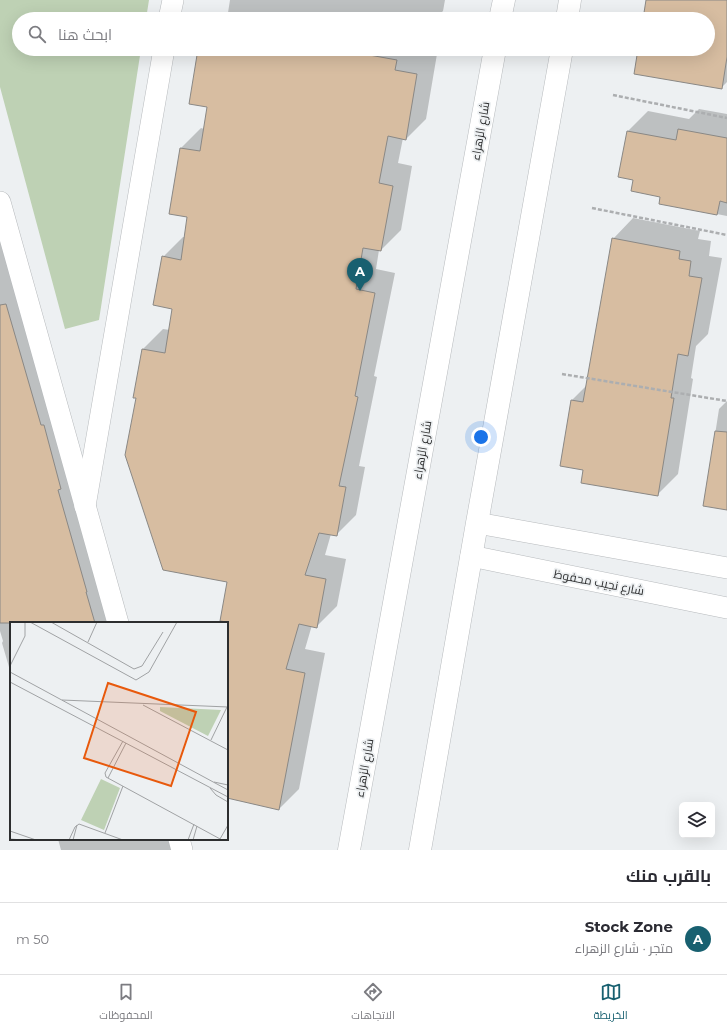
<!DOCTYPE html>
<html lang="ar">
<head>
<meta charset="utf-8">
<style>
  body { margin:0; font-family:Montserrat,Cairo,sans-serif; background:#f7f7f7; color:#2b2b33; direction:rtl }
  .controls { position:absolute; right:12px; bottom:12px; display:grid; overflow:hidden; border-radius:6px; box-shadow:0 4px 16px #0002 }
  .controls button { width:36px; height:36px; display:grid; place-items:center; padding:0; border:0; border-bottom:1px solid #e1e1e2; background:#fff; color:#2b2b33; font:20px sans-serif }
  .you { position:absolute; left:481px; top:437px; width:14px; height:14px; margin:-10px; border:3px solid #fff; border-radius:50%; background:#1a73e8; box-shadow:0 0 0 6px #1a73e833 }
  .badge { display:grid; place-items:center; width:26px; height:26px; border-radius:50%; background:#186070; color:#fff; font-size:13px; font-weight:700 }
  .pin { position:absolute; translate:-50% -33px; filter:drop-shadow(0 1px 2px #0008) }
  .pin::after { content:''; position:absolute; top:21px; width:14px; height:12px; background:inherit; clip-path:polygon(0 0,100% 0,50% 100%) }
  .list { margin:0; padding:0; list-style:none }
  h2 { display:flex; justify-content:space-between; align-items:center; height:52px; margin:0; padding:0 16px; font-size:17px }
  h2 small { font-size:13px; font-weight:400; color:#7c7c81 }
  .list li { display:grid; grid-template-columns:26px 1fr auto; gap:12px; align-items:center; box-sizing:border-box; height:72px; padding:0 16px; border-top:1px solid #e1e1e2 }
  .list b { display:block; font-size:15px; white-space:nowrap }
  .list p { margin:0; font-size:13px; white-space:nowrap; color:#7c7c81 }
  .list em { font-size:13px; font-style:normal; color:#7c7c81 }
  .icon { flex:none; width:22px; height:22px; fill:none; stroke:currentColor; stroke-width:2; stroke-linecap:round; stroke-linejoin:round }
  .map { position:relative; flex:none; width:727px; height:850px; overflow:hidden; direction:ltr }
  .search { position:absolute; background:#fff; box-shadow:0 4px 16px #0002; left:12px; right:12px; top:12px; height:44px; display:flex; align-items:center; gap:10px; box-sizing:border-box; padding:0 14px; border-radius:22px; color:#7c7c81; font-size:15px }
  .sheet { height:124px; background:#fff }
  nav { display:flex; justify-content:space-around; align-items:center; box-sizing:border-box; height:56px; border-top:1px solid #e1e1e2; background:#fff; font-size:11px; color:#7c7c81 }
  nav a { display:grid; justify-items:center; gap:2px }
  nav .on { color:#186070 }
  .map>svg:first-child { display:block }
  .green { fill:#bed1b4 }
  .shadow { fill:#0003 }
  .building { fill:#d7bda1; stroke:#8a8885 }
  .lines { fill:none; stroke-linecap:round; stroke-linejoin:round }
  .minor-casing { stroke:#b7babd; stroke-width:22 }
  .secondary-casing { stroke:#b7babd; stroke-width:23 }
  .path { stroke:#acaeb0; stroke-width:2.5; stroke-dasharray:4 2; stroke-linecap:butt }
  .minor { stroke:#fff; stroke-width:21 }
  .secondary { stroke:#fff; stroke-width:22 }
  .labels { text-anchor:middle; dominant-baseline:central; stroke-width:3.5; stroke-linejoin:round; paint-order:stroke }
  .street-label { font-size:12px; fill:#2d2e2f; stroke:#edf0f2 }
  .inset-road { fill:none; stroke:#a0a2a4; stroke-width:1 }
  .view { fill:#e8590c; fill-opacity:0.15; stroke:#e8590c; stroke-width:2 }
  .inset-edge { fill:none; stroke:#2d2e2f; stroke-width:2 }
</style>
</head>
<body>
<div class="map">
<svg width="727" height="850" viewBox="0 0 727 850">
  <rect width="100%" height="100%" fill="#edf0f2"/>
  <path class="green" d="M0 0H149L146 19H19V49H141L99 320 65 329 0 87Z"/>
  <g class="shadow">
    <path d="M230 0H445L443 11 435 19H227Z"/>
    <path d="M647 0H727V82L721 88 639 49H708V19H644Z"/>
    <path d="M199 49H415V50L437 54 426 119 406 139 403 138 398 163 412 166 401 230 381 250H379L376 269 395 273 374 376 377 377 359 466 365 467 356 515 336 535 331 534 325 555 346 559 337 606 317 626 312 625 305 649 325 653 299 789 279 809 227 797V623H221L229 582 137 397H134L143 349 163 329 170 330 174 308 163 257 183 237H185L188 216 181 148 201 128 204 129 208 106Z"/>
    <path d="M699 109 727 114V216L660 203 661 196 634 179 619 176 628 131 648 111 689 119Z"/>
    <path d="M0 191 26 281 121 623H11V674L2 643 3 641 0 631Z"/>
    <path d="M633 218 700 231 698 239 711 241 709 256 722 258 708 334 696 346 691 378 693 379 678 474 658 494 584 469 572 400 587 385 613 239Z"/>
    <path d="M727 401V509L704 505 719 409Z"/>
    <path d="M58 839H182L185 850H61Z"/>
  </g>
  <g class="building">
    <path d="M646 0H727V57L722 89 634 74 638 49H708V19H643Z"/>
    <path d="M198 49H336L397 60 395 70 417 74 406 140 388 136 379 183 393 186 381 251 363 248 356 289 375 293 355 396 358 397 339 486 346 487 337 536 319 533 305 575 326 579 317 628 299 624 286 669 305 673 279 810 227 798V622L220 621 227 582 163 570 125 455 136 398H133L142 349 165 353 172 309 153 305 162 256 181 260 187 217 169 214 180 148 200 151 207 107 189 104Z"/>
    <path d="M678 129 727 138V203L720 201 717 215 659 204 660 197 631 191 633 180 618 177 627 131 676 140Z"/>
    <path d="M612 238 680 251 679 259 691 261 689 276 702 278 688 356 678 354 671 398H674L658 496 581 483 583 470 560 466 571 400 583 402Z"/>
    <path d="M6 304 41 425H44L61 489 58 490 87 592H86L95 623H0V305Z"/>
    <path d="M715 431 727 432V510L703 506Z"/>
  </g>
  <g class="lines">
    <g class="minor-casing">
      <g id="minor">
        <path d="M169 19 173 0"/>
        <path d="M0 202 118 623"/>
        <path d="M85 506 164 49"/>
        <path d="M477 523 727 568"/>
        <path d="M471 556 727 608"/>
        <path d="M179 839 182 850"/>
      </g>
    </g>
    <g class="secondary-casing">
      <g id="secondary">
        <path d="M500 19 504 0"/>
        <path d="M567 19 570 0"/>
        <path d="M349 850 495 49"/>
        <path d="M420 850 477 523 562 49"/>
      </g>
    </g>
    <g class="path">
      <path d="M613 95 727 118"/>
      <path d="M592 208 727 235"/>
      <path d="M562 374 727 401"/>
    </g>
    <use href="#minor" class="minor"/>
    <use href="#secondary" class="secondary"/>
  </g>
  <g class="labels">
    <g class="street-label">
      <text transform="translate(480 131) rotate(-80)">شارع الزهراء</text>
      <text transform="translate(422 450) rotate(-80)">شارع الزهراء</text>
      <text transform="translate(599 582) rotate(11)">شارع نجيب محفوظ</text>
      <text transform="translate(364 768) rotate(-80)">شارع الزهراء</text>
    </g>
  </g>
  <g transform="translate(10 622)">
    <rect width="218" height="218" fill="#edf0f2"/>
    <path d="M150 85 211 88 198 114 150 89ZM91 157 110 166 94 208 71 198Z" fill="#bed1b4"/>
    <path class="inset-road" d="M20 0 126 58 139 50 167 0M41 0 124 47 132 44 153 10M78 20 87 0M0 44 15 14V0M0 50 218 168M0 60 218 175M52 78 218 85M133 83 218 128M201 118 217 85M113 119 95 151 96 155 212 218M98 156 116 121M204 160 218 163M200 166 206 173 218 180M0 209 26 218M95 211 113 164M0 217 13 218M210 217 218 203M59 218 65 205 69 202 113 218M63 218 67 203M178 218 184 202M183 218 187 204"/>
    <path class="view" d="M98 61 186 90 161 164 74 136Z"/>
    <rect width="218" height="218" class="inset-edge"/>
  </g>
</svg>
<div class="controls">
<button><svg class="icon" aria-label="layers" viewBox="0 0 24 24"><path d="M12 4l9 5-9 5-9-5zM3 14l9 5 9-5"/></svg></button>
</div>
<div class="you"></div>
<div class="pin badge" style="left:360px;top:291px">A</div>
<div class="search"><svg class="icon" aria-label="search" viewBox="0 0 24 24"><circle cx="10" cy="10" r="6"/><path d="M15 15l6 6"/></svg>ابحث هنا</div>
</div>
<section class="sheet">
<h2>بالقرب منك<small></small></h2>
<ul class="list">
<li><span class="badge">A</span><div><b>Stock Zone</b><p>متجر · شارع الزهراء</p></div><em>50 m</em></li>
</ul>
</section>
<nav>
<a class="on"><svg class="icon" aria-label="map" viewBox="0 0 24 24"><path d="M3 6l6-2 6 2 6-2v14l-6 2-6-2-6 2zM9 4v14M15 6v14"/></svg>الخريطة</a>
<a><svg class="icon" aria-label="directions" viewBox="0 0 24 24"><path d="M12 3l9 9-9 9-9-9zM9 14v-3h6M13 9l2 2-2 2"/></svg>الاتجاهات</a>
<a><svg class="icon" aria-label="saved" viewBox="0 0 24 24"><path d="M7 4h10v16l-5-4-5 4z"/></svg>المحفوظات</a>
</nav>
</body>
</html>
